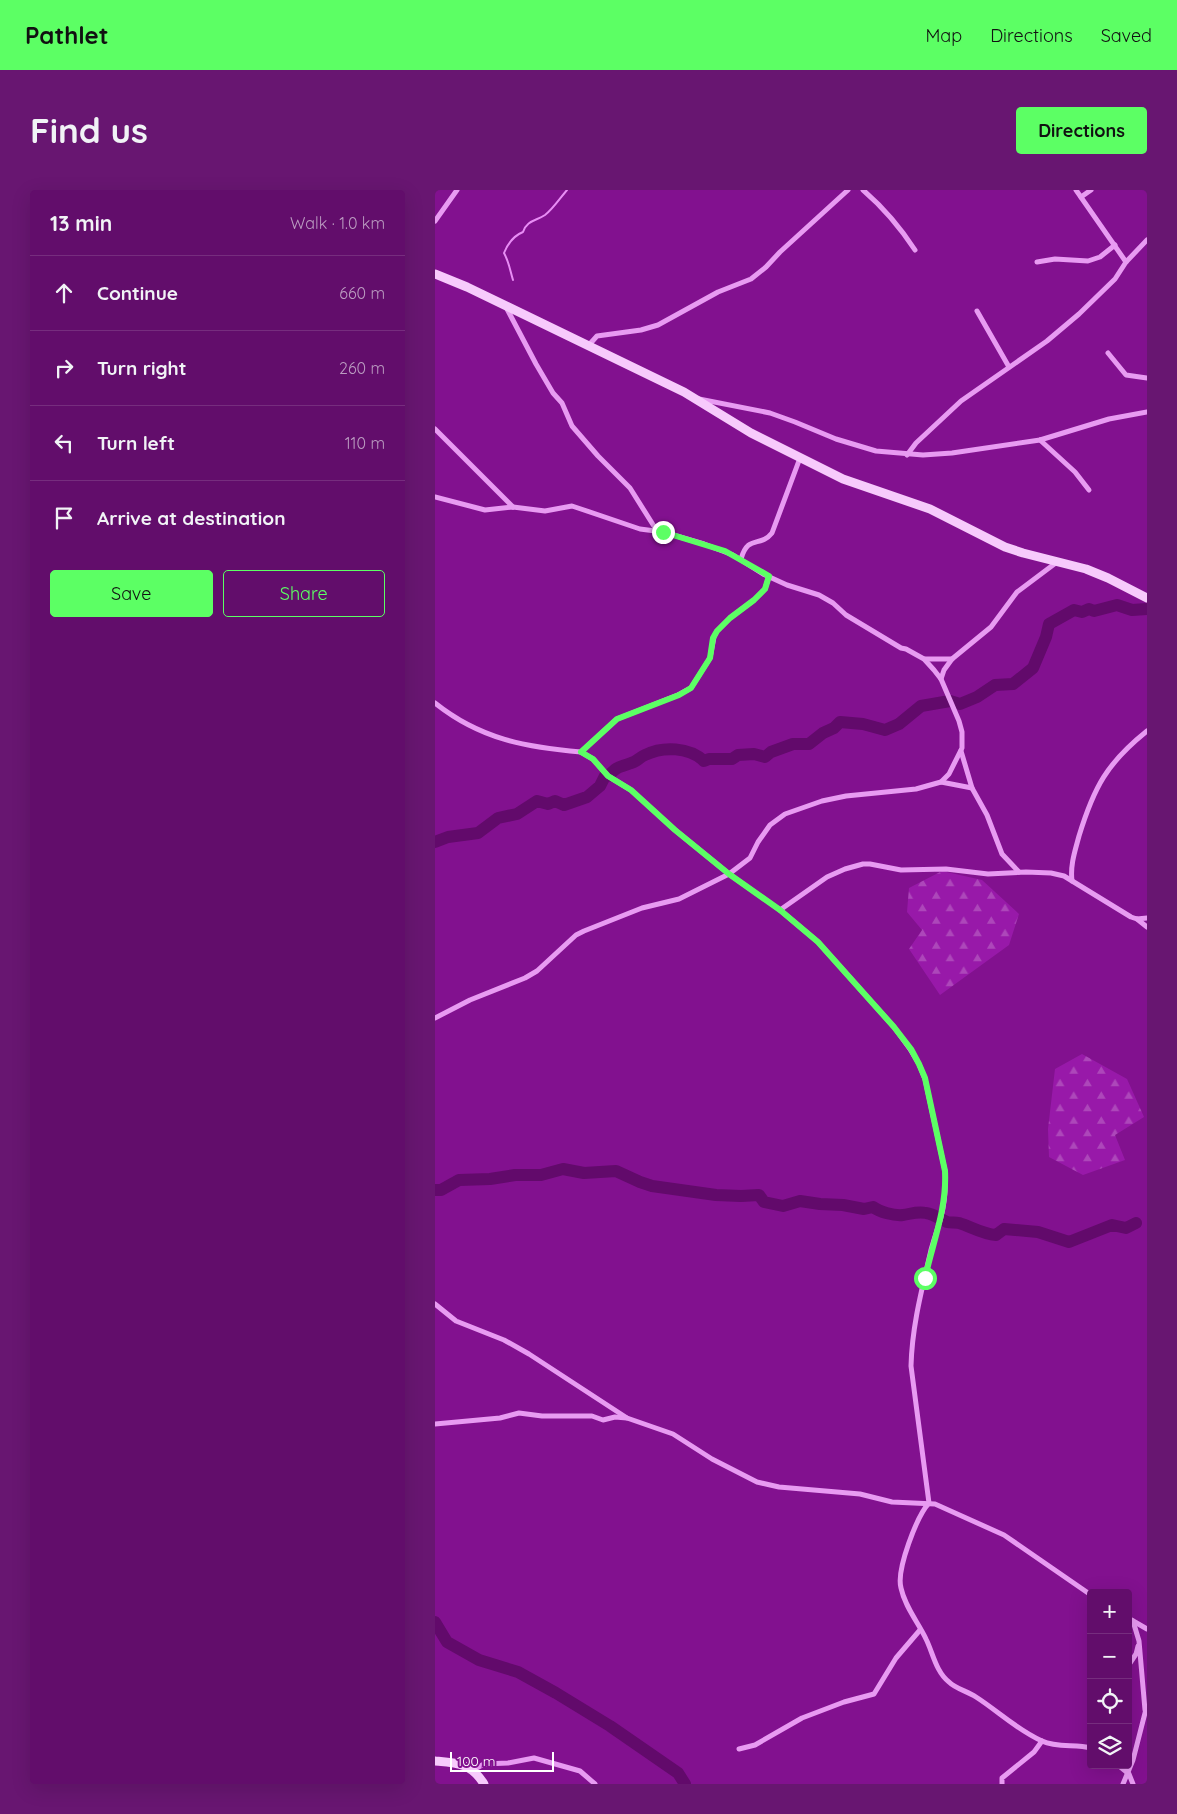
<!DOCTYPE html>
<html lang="en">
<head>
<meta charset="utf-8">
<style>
  body { margin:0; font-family:Quicksand,sans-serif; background:#681671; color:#f1f3f6 }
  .controls { position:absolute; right:15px; bottom:15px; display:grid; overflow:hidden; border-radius:5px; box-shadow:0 5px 20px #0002 }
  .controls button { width:45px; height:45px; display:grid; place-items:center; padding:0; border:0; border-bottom:1px solid #762d7e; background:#620d6b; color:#f1f3f6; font:25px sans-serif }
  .scale { position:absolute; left:15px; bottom:12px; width:104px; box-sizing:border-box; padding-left:5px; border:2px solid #fff; border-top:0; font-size:14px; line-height:18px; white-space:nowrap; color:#fff; -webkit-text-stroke:4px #82118f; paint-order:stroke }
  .stop { position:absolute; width:15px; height:15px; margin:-11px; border:4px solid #5cff64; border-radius:50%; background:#fff }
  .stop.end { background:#5cff64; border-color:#fff; box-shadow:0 1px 5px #0008 }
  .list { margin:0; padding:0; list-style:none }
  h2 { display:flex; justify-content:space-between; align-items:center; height:65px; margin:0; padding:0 20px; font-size:21px }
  h2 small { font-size:16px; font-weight:400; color:#bb9cc1 }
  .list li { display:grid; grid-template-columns:32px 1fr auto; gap:15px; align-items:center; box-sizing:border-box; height:75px; padding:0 20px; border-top:1px solid #762d7e }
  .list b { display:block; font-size:19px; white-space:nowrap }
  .list em { font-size:16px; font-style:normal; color:#bb9cc1 }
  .actions { display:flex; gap:10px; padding:15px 20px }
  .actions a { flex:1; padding:11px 0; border:1px solid #5cff64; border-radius:5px; text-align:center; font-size:18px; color:#5cff64 }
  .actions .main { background:#5cff64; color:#111 }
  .icon { flex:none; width:28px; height:28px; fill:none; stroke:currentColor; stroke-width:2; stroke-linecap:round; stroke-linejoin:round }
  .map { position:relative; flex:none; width:712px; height:1594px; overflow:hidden; border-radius:5px }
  header { display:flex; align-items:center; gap:30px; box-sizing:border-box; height:70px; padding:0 25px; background:#5cff64; color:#111 }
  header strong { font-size:24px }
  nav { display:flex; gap:28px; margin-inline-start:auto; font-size:18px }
  .intro { display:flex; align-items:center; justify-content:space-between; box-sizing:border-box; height:120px; padding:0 30px }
  h1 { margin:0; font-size:35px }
  .button { padding:12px 22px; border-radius:5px; background:#5cff64; color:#111; font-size:18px; font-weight:700 }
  main { display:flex; gap:30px; padding:0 30px }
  aside { flex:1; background:#620d6b; border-radius:5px; box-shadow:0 5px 20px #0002 }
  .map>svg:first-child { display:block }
  .forest { fill:url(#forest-firs) }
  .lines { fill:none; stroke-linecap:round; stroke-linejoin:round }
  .stream { stroke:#e88df5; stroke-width:2 }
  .river { stroke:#620a6b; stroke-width:12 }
  .street { stroke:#e89bf2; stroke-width:5 }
  .secondary { stroke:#f7cafc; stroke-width:9 }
  .route { stroke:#5cff64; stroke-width:6 }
</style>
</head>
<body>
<header>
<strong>Pathlet</strong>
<nav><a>Map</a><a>Directions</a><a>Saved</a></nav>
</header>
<div class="intro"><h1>Find us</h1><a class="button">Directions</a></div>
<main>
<aside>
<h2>13 min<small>Walk · 1.0 km</small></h2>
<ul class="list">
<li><svg class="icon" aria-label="ahead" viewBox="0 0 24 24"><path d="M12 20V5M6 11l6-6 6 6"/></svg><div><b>Continue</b></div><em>660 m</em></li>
<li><svg class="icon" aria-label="right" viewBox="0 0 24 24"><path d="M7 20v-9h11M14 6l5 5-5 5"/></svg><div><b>Turn right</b></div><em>260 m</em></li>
<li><svg class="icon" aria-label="left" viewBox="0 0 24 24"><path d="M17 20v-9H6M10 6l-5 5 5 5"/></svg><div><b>Turn left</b></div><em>110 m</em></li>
<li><svg class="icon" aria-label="arrive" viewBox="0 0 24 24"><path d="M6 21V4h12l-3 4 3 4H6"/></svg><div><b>Arrive at destination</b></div></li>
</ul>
<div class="actions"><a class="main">Save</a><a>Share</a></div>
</aside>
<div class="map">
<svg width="712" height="1594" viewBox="0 0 712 1594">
  <defs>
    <pattern id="forest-firs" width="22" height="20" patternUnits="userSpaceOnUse" patternTransform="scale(1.25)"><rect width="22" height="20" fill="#9819a9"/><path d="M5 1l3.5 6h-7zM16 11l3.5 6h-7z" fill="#ad47ba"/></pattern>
  </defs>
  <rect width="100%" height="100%" fill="#82118f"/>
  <g class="forest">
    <path d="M507 681 547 690 584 724 574 755 505 805 474 759 487 740 472 722 474 698Z"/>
    <path d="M647 864 692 889 709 927 680 945 690 970 648 985 614 967 613 939 620 879Z"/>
  </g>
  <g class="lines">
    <path class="stream" d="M78 90C75 80 74 72 69 63 73 53 78 46 88 42 92 30 101 31 110 25 118 19 125 8 132 0"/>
    <g class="river">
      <path d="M0 652 13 647 43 643 63 628 82 624 102 611 113 614 120 611 129 615 152 607 165 596 170 586H173C184 575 183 578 196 573 201 572 205 567 210 565 228 556 254 557 269 571L274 569H297L303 565 319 564 330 567 336 562 358 554H374L388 543 399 538 405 532 428 534 450 540 464 534 486 516 515 511 525 514 542 507 560 495 578 494 598 478 611 447 614 434 639 420 647 422 654 419 659 421 682 415 697 420 712 419"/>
      <path d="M0 1000H6L24 990 55 989 80 985H106L128 979 149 983 181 981 205 992 217 996 281 1005 306 1006 324 1005 329 1012 348 1016 365 1011 385 1014 408 1015 429 1019 438 1017C445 1022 459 1026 468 1025 476 1024 482 1021 491 1023 499 1024 505 1029 512 1032 516 1033 520 1032 524 1033 537 1037 547 1044 561 1045L569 1039 603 1042 634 1052 677 1035 691 1038 701 1033"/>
      <path d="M0 1432 12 1452 44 1470 83 1482 121 1503 175 1536 243 1583 250 1594"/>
    </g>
    <g class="street">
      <path d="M428 0C449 18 465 37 480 60"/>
      <path d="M641 0 691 72"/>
      <path d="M646 7 656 0"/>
      <path d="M0 31 22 0"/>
      <path d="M602 72 620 69 653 71 665 67 680 55"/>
      <path d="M71 117 101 174 118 203 127 213 137 236 163 266 195 298 222 341"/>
      <path d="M542 121 574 177"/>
      <path d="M153 156 162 146 206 140 223 135 283 102 316 89 331 77 345 62 413 0"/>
      <path d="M673 163 691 185 712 188"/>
      <path d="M264 209 335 223 360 232 401 249 441 261 488 265 517 263 605 250 674 229 712 222"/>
      <path d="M0 239 78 317"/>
      <path d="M605 250 640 282 654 300"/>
      <path d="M472 265 481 253 526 211 612 151 644 124 680 89 691 72 712 50"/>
      <path d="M0 307 50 320 78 317 110 321 137 316 205 339 228 342 269 354 298 365 328 384 352 395 384 405 398 413 411 425 466 458 471 459 489 469 499 480 506 489 524 531 527 542V558L514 584 506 592 481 599 411 606 387 611 350 624 335 635 323 652 315 668 294 684 244 709 207 718 149 741 141 745 102 781 90 788 35 810 0 828"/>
      <path d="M306 369C313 344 325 358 337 343L365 268"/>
      <path d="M490 469H517"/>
      <path d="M506 489 509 480 517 469 556 437 582 402 622 372"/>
      <path d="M0 513C45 549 90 557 146 562L158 569 173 586 196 600 240 640 294 684 345 720 383 752 459 837 475 859 484 874 490 889 510 981C511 997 510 1012 506 1027 503 1038 499 1049 496 1060 487 1099 477 1136 476 1176L494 1313C482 1326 461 1380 466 1398 470 1417 483 1432 491 1449 498 1463 501 1482 514 1492 521 1499 532 1501 541 1507 563 1521 582 1540 607 1551 622 1558 640 1554 656 1558"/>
      <path d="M146 562 182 529 243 505 256 498 275 468 279 447 282 441 295 428 319 410 330 399 334 386"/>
      <path d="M506 592 537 598 526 561"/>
      <path d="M537 598 552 625 567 664 584 682"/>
      <path d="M637 691C635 675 640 661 644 646 659 597 672 573 712 541"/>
      <path d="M345 720 392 687 410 679 428 674H435L466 680 511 679 553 684 591 682 616 683 629 686 696 727 702 729 712 728"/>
      <path d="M702 729 712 737"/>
      <path d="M0 1114 21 1131 69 1150 94 1164 192 1228 238 1244 277 1269 322 1292 344 1297 425 1304 457 1312 500 1314 569 1345 656 1405"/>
      <path d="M0 1234 65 1228 84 1223 107 1226H157L168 1230 180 1227 192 1228"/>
      <path d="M693 1428 712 1439"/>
      <path d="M698 1431 704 1451 710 1520"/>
      <path d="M693 1476 701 1464 703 1456"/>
      <path d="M304 1559 320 1555 367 1528 409 1512 439 1504 461 1468 485 1440"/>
      <path d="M683 1575 694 1584 698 1594"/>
      <path d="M38 1580 49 1574 73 1573 99 1568 145 1581 160 1594"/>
      <path d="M567 1594V1588L599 1562 607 1551"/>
      <path d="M688 1594 698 1570 711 1519"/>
    </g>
    <g class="secondary">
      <path d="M0 84 32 97 249 202 316 243 408 289 495 319 570 357 588 363 651 379 673 388 712 408"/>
      <path d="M0 1571C23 1573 36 1573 49 1594"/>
    </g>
  </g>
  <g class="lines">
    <path class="route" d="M228 342 290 361 334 386 330 399 319 410 295 428 282 441 278 448 275 468 256 498 244 505 182 529 146 562 158 569 173 586 196 600 240 640 294 684 345 720 383 752 459 837 476 859 484 874 490 888 510 981C512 1018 498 1052 490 1088"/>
  </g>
</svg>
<div class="controls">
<button>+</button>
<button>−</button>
<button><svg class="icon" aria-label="locate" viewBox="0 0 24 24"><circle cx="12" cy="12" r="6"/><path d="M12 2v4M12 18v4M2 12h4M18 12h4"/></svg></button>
<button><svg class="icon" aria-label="layers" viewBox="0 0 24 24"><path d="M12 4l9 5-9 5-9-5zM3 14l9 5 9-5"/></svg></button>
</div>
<div class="scale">100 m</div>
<div class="stop" style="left:490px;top:1088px"></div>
<div class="stop end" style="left:228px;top:342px"></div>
</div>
</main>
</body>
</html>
